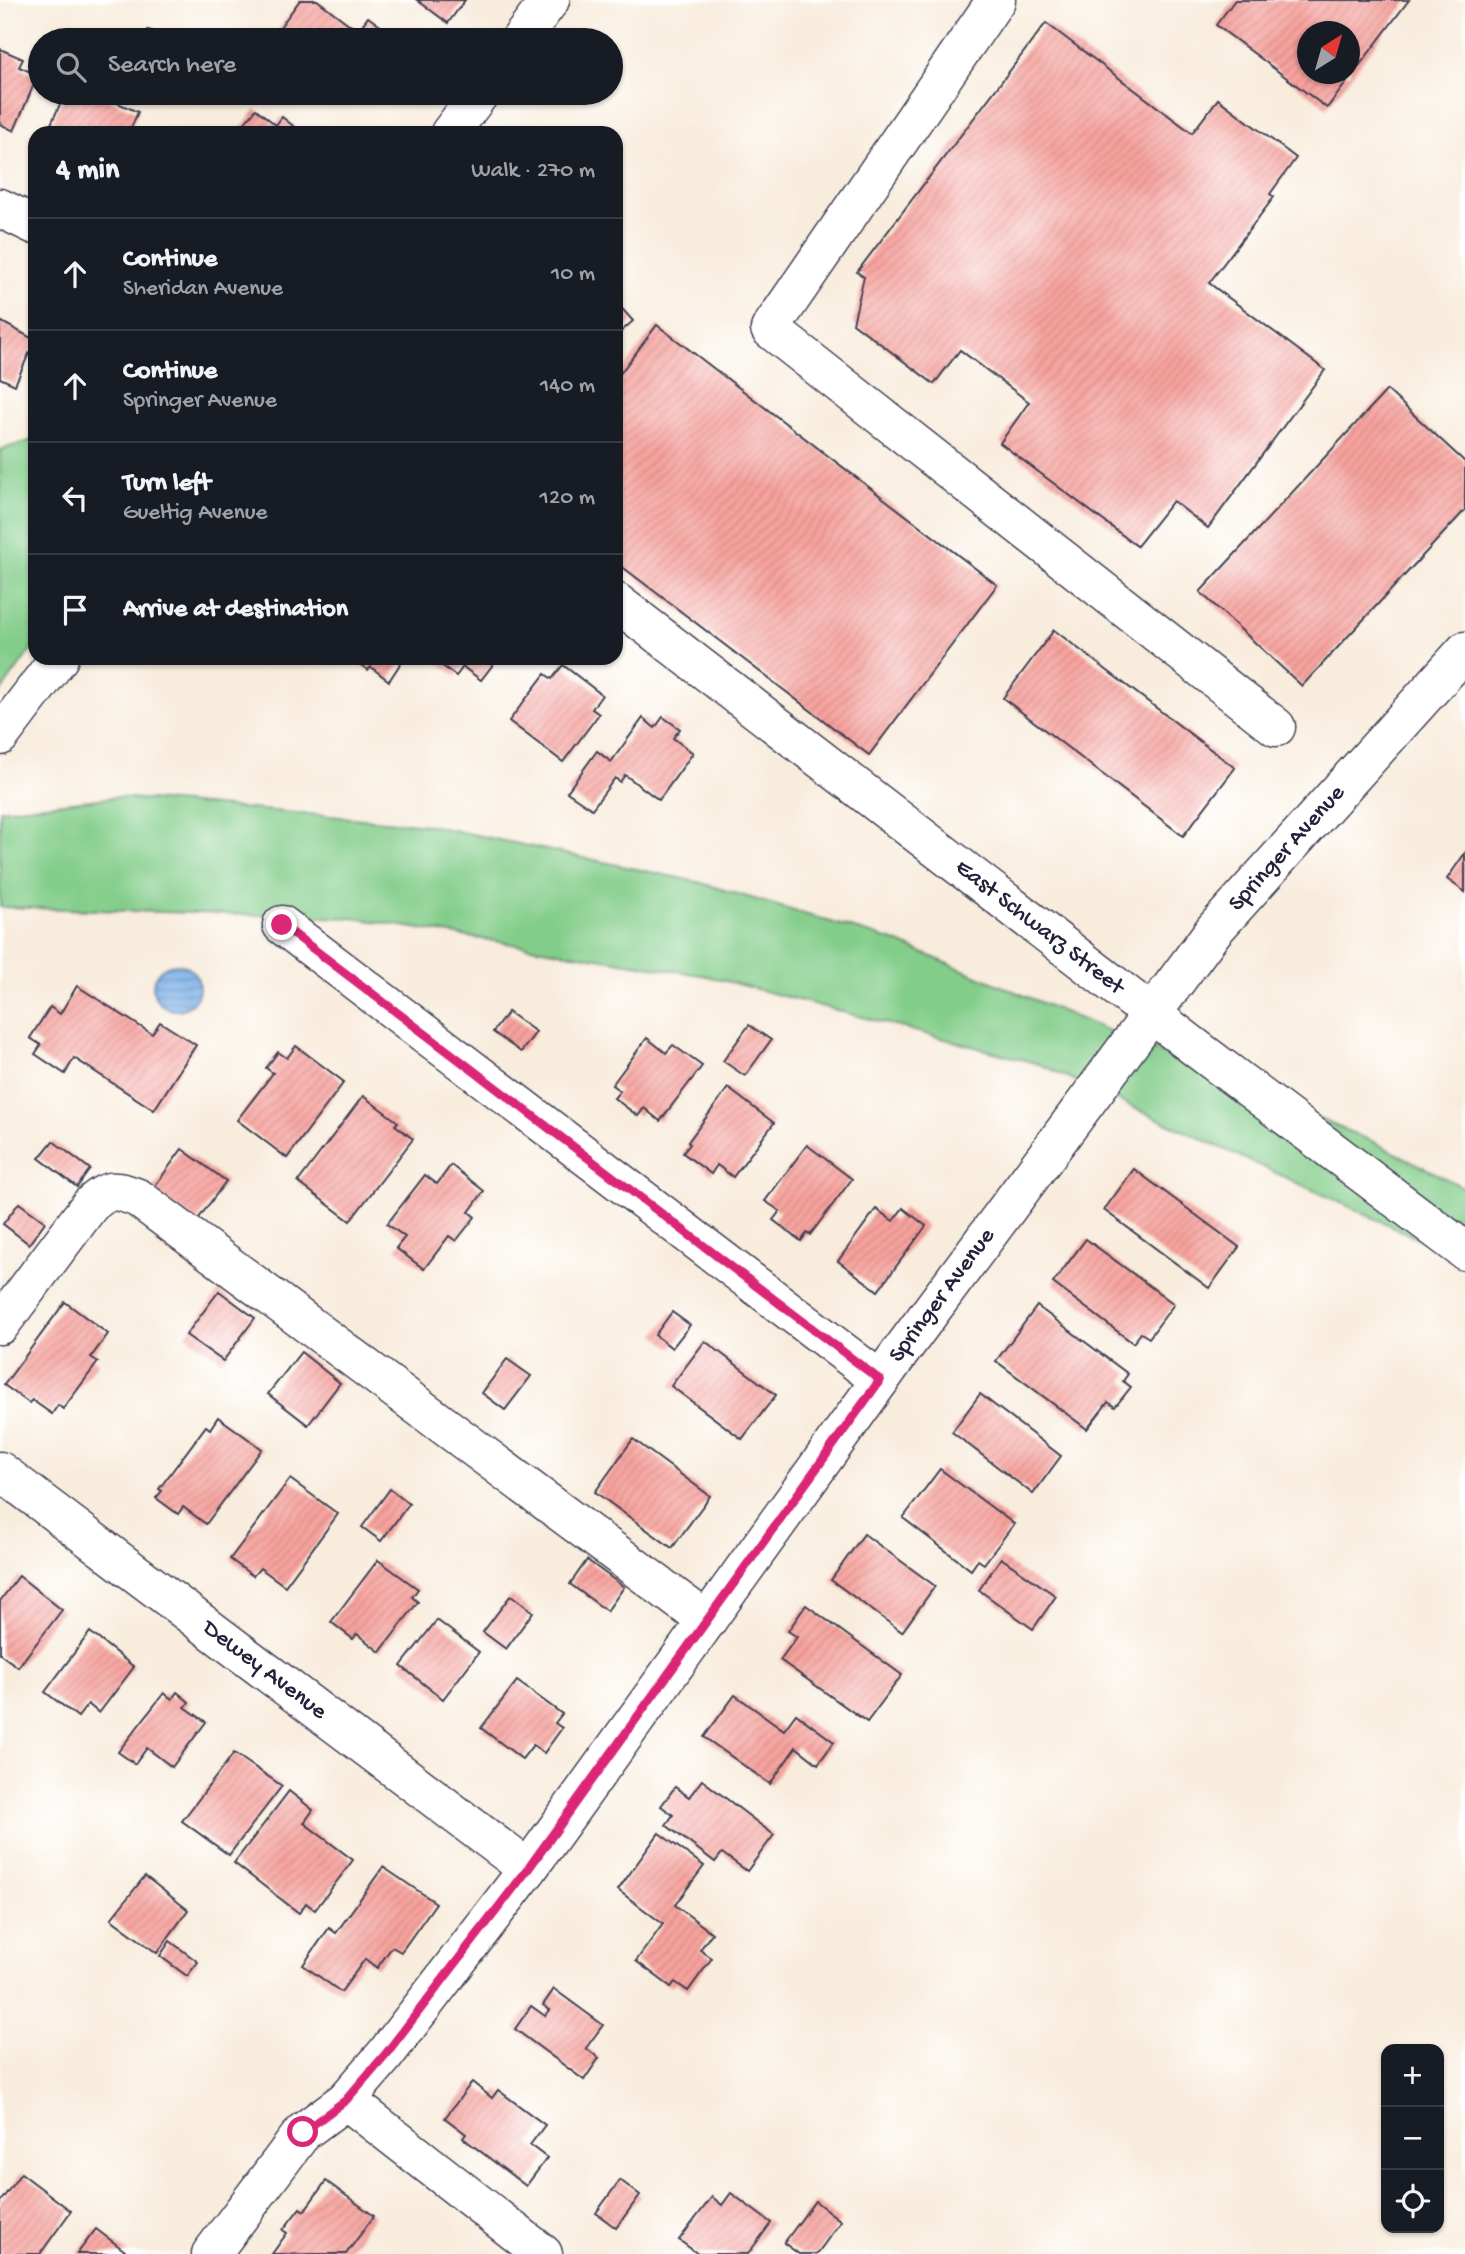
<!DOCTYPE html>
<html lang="en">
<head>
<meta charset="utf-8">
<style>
  body { margin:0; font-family:"Gochi Hand",sans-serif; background:#242831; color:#f1f3f6 }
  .controls { position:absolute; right:21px; bottom:21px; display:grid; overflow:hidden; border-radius:14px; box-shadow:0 2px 5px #0004 }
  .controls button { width:63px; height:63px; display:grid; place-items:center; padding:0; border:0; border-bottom:2px solid #363941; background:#171b24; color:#f1f3f6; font:35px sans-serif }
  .compass { position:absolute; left:1297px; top:21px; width:63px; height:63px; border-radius:50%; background:#171b24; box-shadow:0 2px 5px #0004; rotate:37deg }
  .stop { position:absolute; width:21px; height:21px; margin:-16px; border:5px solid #db2777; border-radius:50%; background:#fff }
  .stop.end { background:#db2777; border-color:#fff; box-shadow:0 2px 7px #0008 }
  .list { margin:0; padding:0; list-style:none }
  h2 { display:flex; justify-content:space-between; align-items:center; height:91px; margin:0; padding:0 28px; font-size:30px }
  h2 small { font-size:23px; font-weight:400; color:#9ea1a6 }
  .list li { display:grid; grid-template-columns:46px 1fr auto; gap:21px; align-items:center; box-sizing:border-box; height:112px; padding:0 28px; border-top:2px solid #363941 }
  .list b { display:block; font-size:26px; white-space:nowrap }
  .list p { margin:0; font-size:23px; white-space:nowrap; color:#9ea1a6 }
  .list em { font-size:23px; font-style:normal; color:#9ea1a6 }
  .icon { flex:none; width:38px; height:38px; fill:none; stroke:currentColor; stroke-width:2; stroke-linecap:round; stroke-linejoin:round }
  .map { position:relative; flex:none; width:1465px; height:2254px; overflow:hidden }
  .search { position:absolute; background:#171b24; box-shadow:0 2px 5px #0004; left:28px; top:28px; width:595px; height:77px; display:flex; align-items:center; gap:18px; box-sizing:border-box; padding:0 24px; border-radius:38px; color:#9ea1a6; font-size:26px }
  .panel { position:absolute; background:#171b24; box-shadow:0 2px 5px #0004; left:28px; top:126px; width:595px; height:539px; border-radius:21px }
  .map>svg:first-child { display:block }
  .park { fill:#83cd8a; stroke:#527862; stroke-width:2 }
  .water { fill:url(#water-rules); stroke:#4c6890; stroke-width:2 }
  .building { fill:url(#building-hatch); fill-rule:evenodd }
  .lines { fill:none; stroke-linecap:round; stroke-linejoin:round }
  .minor-casing { stroke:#424053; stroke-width:41 }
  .minor { stroke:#fff; stroke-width:38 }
  .route { stroke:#db2777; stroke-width:9 }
  .labels { text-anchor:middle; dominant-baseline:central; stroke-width:7; stroke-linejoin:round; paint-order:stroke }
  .street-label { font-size:24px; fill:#22223b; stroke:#fff }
</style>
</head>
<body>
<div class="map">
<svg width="1465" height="2254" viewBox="0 0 1465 2254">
  <defs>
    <pattern id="water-rules" width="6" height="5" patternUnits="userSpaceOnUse" patternTransform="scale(1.75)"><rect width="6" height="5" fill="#77aee6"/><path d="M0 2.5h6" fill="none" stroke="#618dbc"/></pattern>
    <pattern id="building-hatch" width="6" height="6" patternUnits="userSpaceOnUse" patternTransform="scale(1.75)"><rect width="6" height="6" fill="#f7a29d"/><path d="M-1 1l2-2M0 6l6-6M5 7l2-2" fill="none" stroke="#d38b88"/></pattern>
  </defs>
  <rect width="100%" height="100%" fill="#fff"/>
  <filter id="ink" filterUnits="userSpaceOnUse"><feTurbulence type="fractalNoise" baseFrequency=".0143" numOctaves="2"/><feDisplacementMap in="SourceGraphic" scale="14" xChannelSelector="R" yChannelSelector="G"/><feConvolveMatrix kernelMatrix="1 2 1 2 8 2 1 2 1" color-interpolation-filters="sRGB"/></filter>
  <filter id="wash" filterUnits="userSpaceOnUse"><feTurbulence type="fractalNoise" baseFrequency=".00686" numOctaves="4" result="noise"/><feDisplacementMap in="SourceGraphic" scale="28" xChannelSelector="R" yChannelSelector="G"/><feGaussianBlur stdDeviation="1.57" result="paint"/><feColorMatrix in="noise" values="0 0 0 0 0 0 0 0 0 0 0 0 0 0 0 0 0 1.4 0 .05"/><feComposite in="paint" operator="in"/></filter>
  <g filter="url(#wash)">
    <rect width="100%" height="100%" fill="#f8ecdc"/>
    <g class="park">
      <path d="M35 439V644L0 693V450Z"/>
      <path d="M117 797 429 825 698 882 894 941 1374 1142 1465 1188V1260L1039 1064 707 976 354 918 0 907V810Z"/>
    </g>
    <circle class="water" cx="176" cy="987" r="23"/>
    <g id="blocks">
      <g class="building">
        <path d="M300 0H317L358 31 368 17 399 40H283L275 34Z"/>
        <path d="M417 0H465L448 23Z"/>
        <path d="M1235 0H1409L1327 108 1216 25ZM1308 32H1350V74H1308Z"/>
        <path d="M1046 23 1192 133 1218 99 1296 158 1270 194 1274 197 1209 283 1325 370 1208 528 1173 501 1137 546 1000 443 1029 402 960 350 934 384 853 323 864 277 857 272Z"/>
        <path d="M148 30 180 40H144Z"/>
        <path d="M0 49 23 59 19 67 38 75 14 131 0 124Z"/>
        <path d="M65 93H106L104 97 138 112 129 133H47Z"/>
        <path d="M256 109 276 125 282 117 302 133H245L240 129Z"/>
        <path d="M616 302 633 321 616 336Z"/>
        <path d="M0 321 35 340 15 385 0 378Z"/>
        <path d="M657 325 997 585 869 755 616 562V379Z"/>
        <path d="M1387 390 1465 462V510L1302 686 1200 592Z"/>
        <path d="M1054 630 1235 768 1183 836 1003 698Z"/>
        <path d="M351 658H404L389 681 371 667 368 670Z"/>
        <path d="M432 658H498L481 680 463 667 456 676Z"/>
        <path d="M563 665 602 695 592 709 599 714 563 762 509 721 545 674 552 679Z"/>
        <path d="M663 717 680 729 673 738 693 753 659 800 625 775 620 782 615 778 592 809 567 792 597 751 611 762 643 718 655 728Z"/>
        <path d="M1465 853V892L1447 879Z"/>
        <path d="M77 986 152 1034 160 1022 196 1045 154 1110 74 1058 65 1074 35 1054 41 1045 30 1038 50 1007 60 1014Z"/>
        <path d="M508 1012 536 1032 521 1052 493 1032Z"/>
        <path d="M749 1025 771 1040 745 1076 723 1061Z"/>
        <path d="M647 1038 666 1053 673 1045 702 1066 660 1121 644 1108 638 1116 614 1098 620 1091 612 1085Z"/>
        <path d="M296 1046 344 1082 287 1158 237 1120 273 1073 266 1068 278 1052 287 1058Z"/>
        <path d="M728 1088 774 1123 733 1177 717 1165 711 1174 683 1153 690 1144 688 1142Z"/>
        <path d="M363 1096 398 1122 395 1125 413 1139 350 1221 298 1182Z"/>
        <path d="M53 1141 90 1169 77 1187 39 1158Z"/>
        <path d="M807 1145 852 1179 810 1235 807 1233 801 1241 773 1220 780 1211 765 1201Z"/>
        <path d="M182 1149 226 1181 196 1222 152 1190Z"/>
        <path d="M451 1165 484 1191 469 1212 475 1217 456 1241 449 1236 424 1269 396 1248 405 1237 387 1224 425 1175 437 1184Z"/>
        <path d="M1134 1169 1239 1247 1209 1288 1104 1210Z"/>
        <path d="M19 1203 45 1222 29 1244 3 1224Z"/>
        <path d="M903 1208 926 1226 878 1291 838 1261 876 1209 893 1221Z"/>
        <path d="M1086 1239 1174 1304 1149 1338 1141 1333 1133 1343 1053 1283Z"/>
        <path d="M219 1291 255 1318 223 1361 186 1335Z"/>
        <path d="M65 1302 108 1334 91 1357 98 1362 63 1409 58 1405 52 1414 32 1400 29 1403 4 1385Z"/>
        <path d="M1037 1306 1128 1374 1123 1381 1131 1387 1115 1407 1108 1402 1087 1429 996 1361Z"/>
        <path d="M672 1312 690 1325 672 1348 655 1335Z"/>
        <path d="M705 1341 776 1395 742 1439 671 1386Z"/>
        <path d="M301 1352 340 1383 308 1425 268 1394Z"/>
        <path d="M507 1359 531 1376 505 1410 482 1393Z"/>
        <path d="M980 1394 1061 1456 1033 1494 952 1432Z"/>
        <path d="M218 1417 262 1449 206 1524 183 1507 178 1514 156 1498 162 1491 159 1489 206 1426 210 1429Z"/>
        <path d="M633 1439 710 1496 672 1548 595 1492Z"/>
        <path d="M940 1469 1014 1524 984 1564 978 1560 971 1570 903 1518Z"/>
        <path d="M290 1479 338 1514 285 1586 260 1568 253 1576 230 1559Z"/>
        <path d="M390 1489 409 1504 381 1541 362 1527Z"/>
        <path d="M864 1534 935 1586 902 1632 831 1580Z"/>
        <path d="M1001 1558 1056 1596 1033 1629 979 1590Z"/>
        <path d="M378 1560 418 1589 412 1597 418 1602 380 1652 357 1634 353 1639 331 1622Z"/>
        <path d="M587 1560 624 1587 607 1611 570 1584Z"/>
        <path d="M19 1576 62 1610 18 1667 0 1654V1601Z"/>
        <path d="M511 1595 533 1612 506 1649 483 1632Z"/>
        <path d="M806 1605 902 1675 867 1722 780 1660 797 1637 788 1631Z"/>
        <path d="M437 1620 479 1652 443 1699 401 1666Z"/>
        <path d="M90 1632 134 1667 99 1713 88 1704 78 1717 45 1692Z"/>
        <path d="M517 1681 562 1714 555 1723 562 1728 544 1753 533 1745 522 1759 481 1728Z"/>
        <path d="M177 1692 189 1702 185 1707 206 1722 172 1767 147 1748 135 1764 118 1752 164 1693 172 1699Z"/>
        <path d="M735 1695 784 1730 796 1714 834 1742 818 1764 796 1747 770 1784 704 1737Z"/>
        <path d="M234 1753 282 1786 229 1855 182 1821Z"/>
        <path d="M702 1780 774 1835 747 1871 722 1853 715 1862 666 1825 673 1815 661 1806 675 1787 689 1797Z"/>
        <path d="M289 1791 313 1810 304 1823 353 1860 315 1910 306 1903 299 1913 234 1863Z"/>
        <path d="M659 1833 704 1866 675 1905 712 1933 700 1950 712 1958 688 1991 675 1982 671 1987 636 1961 663 1924 618 1890Z"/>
        <path d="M383 1867 436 1903 401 1952 392 1947 377 1968 365 1959 341 1992 303 1965 329 1928 336 1933Z"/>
        <path d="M145 1876 188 1910 157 1953 111 1919Z"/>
        <path d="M170 1941 198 1962 187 1976 160 1956Z"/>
        <path d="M554 1989 603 2025 586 2048 599 2058 584 2080 515 2029 531 2006 545 2016 550 2010 543 2005Z"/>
        <path d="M472 2082 492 2098 498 2090 545 2125 530 2145 547 2158 526 2186 463 2138 466 2134 445 2118Z"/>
        <path d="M21 2173 71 2211 40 2254H0V2202Z"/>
        <path d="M620 2180 640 2195 616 2228 596 2213Z"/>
        <path d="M326 2181 374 2216 346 2254H272L287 2233 283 2230 300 2208 304 2211Z"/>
        <path d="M731 2193 771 2223 748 2254H698L679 2240 712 2197 722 2205Z"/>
        <path d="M815 2201 841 2221 817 2254H799L784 2243Z"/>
        <path d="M96 2229 129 2254H77Z"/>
      </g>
    </g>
  </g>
  <g filter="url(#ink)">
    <use href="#blocks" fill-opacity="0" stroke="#424053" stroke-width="2"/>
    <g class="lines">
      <g class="minor-casing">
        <g id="minor">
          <path d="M996 0 770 329 1276 727"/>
          <path d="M520 40 550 0"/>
          <path d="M450 133 480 93"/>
          <path d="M0 208 35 225"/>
          <path id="s1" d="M616 602 1192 1045 1465 1251"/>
          <path d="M0 736 59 658"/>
          <path d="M282 925 880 1380"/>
          <path d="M0 1325 90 1205C109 1188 114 1189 138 1198L707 1621"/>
          <path id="s2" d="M0 1471 528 1869"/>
          <path d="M346 2100 543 2254"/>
          <path id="s3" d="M211 2254 303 2132 346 2100 385 2055 528 1869 899 1354 1214 930 1465 651"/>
        </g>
      </g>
      <use href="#minor" class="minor"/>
    </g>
  </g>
  <g class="lines" filter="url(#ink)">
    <path class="route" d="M282 925 880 1380 528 1869 385 2055 346 2100 303 2132"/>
  </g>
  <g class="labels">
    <g class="street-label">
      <text stroke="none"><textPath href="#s3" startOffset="1773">Springer Avenue</textPath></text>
      <text stroke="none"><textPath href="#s1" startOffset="534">East Schwarz Street</textPath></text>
      <text stroke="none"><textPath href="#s3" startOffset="1208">Springer Avenue</textPath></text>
      <text stroke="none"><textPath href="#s2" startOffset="331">Dewey Avenue</textPath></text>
    </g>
  </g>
</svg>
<div class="controls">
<button>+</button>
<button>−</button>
<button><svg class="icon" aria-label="locate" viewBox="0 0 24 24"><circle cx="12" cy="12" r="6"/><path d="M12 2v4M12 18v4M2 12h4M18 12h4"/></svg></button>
</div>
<svg class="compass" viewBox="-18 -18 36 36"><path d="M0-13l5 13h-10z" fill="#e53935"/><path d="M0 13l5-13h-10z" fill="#9ea1a6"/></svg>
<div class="stop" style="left:303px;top:2132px"></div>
<div class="stop end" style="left:282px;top:925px"></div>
<div class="search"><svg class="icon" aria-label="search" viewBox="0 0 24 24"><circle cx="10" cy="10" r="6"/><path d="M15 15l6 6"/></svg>Search here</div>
<section class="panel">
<h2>4 min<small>Walk · 270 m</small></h2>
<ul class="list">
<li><svg class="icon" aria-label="ahead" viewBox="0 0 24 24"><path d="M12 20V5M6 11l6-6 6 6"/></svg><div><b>Continue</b><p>Sheridan Avenue</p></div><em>10 m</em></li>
<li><svg class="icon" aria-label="ahead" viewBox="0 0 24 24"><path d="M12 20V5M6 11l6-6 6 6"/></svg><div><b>Continue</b><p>Springer Avenue</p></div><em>140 m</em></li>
<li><svg class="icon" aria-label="left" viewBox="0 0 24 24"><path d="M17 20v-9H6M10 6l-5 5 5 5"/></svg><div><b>Turn left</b><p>Gueltig Avenue</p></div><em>120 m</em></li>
<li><svg class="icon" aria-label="arrive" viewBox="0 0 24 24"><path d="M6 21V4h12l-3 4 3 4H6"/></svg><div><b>Arrive at destination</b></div></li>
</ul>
</section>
</div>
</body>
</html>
